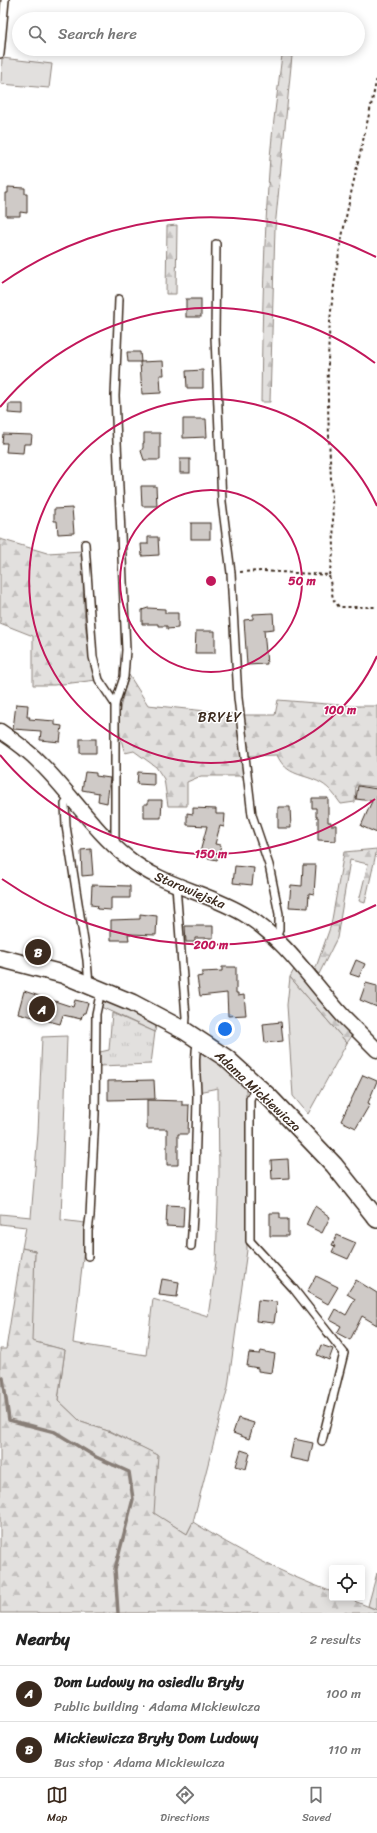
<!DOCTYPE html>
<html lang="en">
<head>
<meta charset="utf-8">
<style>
  body { margin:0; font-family:Sriracha,sans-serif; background:#f2f2f2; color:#222 }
  .controls { position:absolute; right:12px; bottom:12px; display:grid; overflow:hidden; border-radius:4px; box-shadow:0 2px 10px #0003 }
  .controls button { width:36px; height:36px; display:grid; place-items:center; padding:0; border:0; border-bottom:1px solid #e0e0e0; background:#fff; color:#222; font:20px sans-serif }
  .you { position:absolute; left:225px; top:1029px; width:14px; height:14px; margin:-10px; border:3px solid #fff; border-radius:50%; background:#1a73e8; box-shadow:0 0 0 6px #1a73e833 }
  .badge { display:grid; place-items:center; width:26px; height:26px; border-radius:50%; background:#3b2a1e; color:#fff; font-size:13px; font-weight:700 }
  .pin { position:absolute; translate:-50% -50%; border:2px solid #fff; box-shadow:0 1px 4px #0006 }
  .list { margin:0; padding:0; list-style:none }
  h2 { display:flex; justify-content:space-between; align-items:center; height:52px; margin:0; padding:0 16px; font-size:17px }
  h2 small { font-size:13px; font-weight:400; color:#767676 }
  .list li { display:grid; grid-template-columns:26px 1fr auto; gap:12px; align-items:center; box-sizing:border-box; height:56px; padding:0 16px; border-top:1px solid #e0e0e0 }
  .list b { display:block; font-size:15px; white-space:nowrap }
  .list p { margin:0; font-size:13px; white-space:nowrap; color:#767676 }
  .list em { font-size:13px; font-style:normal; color:#767676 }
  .icon { flex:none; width:22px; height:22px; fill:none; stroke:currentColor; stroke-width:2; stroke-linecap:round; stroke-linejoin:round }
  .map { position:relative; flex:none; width:377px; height:1613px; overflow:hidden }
  .search { position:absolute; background:#fff; box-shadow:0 2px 10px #0003; left:12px; right:12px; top:12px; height:44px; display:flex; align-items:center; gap:10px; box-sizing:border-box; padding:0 14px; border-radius:22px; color:#767676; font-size:15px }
  .sheet { height:164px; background:#fff }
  nav { display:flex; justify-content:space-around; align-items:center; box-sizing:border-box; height:56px; border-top:1px solid #e0e0e0; background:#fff; font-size:11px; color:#767676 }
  nav a { display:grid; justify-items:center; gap:2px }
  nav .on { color:#3b2a1e }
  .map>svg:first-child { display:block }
  .grass { fill:#e2e0de; stroke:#8e857e }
  .forest { fill:url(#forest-firs); stroke:#8e857e }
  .park { fill:url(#park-tufts); stroke:#8e857e }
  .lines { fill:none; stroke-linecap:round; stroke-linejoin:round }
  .stream { stroke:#887e77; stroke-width:3.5 }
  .building { fill:#cfcac7; stroke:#3b2a1e }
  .service-casing { stroke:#3b2a1e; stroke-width:10 }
  .minor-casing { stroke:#3b2a1e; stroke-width:17 }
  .tertiary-casing { stroke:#3b2a1e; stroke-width:20 }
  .path { stroke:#3b2a1e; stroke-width:2; stroke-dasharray:3 3; stroke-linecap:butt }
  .service { stroke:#fff; stroke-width:7 }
  .minor { stroke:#fff; stroke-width:14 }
  .tertiary { stroke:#fff; stroke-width:17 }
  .ring { fill:none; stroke:#c2185b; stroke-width:2 }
  .labels { text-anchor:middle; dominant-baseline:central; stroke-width:3; stroke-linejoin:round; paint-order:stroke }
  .street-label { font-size:13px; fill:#3b2a1e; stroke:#fff }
  .neighbourhood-label { font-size:14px; letter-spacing:1px; fill:#3b2a1e; stroke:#fff }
  .centre { fill:#c2185b; stroke:#fff; stroke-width:2 }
  .ring-label { font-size:12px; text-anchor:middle; font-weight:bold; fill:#c2185b; stroke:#fff; stroke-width:3; stroke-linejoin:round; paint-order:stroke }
</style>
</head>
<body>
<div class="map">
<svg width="377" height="1613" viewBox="0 0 377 1613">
  <defs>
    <pattern id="forest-firs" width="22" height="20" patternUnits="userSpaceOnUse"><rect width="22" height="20" fill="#e2e0de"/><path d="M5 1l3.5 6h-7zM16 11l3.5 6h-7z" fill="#c3c0be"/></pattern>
    <pattern id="park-tufts" width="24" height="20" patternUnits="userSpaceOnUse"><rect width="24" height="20" fill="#e2e0de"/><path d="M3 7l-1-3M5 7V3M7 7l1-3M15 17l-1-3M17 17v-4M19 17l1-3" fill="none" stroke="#c3c0be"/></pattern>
  </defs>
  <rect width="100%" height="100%" fill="#fff"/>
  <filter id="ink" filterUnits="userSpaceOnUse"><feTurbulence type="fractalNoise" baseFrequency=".025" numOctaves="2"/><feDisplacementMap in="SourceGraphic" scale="8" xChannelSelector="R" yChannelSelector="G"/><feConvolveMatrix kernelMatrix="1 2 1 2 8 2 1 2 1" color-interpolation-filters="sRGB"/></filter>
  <g filter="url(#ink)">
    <g class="grass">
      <path d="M2 58 52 64 49 88 1 84Z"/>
      <path d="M290 977 347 1043 308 1114 293 1096 287 1005Z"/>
      <path d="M106 999 156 1023 155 1032 101 1007V1002Z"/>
      <path d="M67 1036 61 1220 85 1223V1241L73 1343 146 1355 153 1299 208 1316 216 1262 219 1174 218 1088 198 1092V1048L239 1079 246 1087 247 1250 228 1387 193 1522 187 1534 153 1513 157 1455 111 1432 81 1422 58 1400 65 1350 31 1341 35 1251 22 1248 26 1227 0 1224V1214L31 1217 38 1133 42 1037Z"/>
      <path d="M377 1573V1610L368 1606Z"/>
    </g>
    <g class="forest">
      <path d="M282 55 292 56 275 228 270 402H261C262 321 264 239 270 157 273 123 278 89 282 55Z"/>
      <path d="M177 225 176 294H166L167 226Z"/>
      <path d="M0 539 47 553 82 551C84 594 82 639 97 680L54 685H33V636L0 623Z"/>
      <path d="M129 675 148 705 245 715H275L278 700 352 706H377V787L356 785 355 802 341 804C335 796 330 788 321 783 303 773 287 777 277 755L245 756 243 776H201L187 782V806H168L164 779 156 767 134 751 125 753C114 721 120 706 129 675Z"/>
      <path d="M377 849 365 903 359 901 368 864 350 860 337 938 319 974 315 970 331 925 344 852Z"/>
      <path d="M296 966 354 1033 347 1043 290 977Z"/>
      <path d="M22 1248 35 1251 32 1341 65 1350 58 1400 81 1422 111 1432 158 1455 154 1513 187 1534 193 1522C238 1551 282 1573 332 1592V1598H347L377 1610V1613H0V1349H6Z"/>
    </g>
    <path class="park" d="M112 1013 155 1032 151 1064 100 1066V1052L109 1050Z"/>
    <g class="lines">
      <path class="stream" d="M0 1376 3 1378 9 1420 55 1432 96 1457 129 1472 133 1499 115 1569 118 1613"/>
    </g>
    <g class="building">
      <path d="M8 187 25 188V194H27V213L20 212V216H6V193H8Z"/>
      <rect x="186" y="299" width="15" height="18"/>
      <path d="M127 352H140L141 362H128Z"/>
      <path d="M163 361 164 375H160L161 393 142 394 140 362Z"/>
      <path d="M203 370V388H187L186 371Z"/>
      <path d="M9 404H23V414L8 413Z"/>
      <path d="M183 419H206L207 437 183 438Z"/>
      <path d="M144 433H160V460H144L141 451 143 448V443H144Z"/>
      <path d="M3 434 32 435 31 444H24L23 453 6 452 7 443H2Z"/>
      <rect x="180" y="459" width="10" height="14"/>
      <path d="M141 486H156L157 506H142Z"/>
      <path d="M72 508 74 533 58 534 57 521H54V509Z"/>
      <rect x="191" y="523" width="19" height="16"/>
      <path d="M148 537H158L159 555 142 556 141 544H148Z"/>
      <path d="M148 608 165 609V613H178V628L167 629V626H158V624H142V610Z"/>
      <path d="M273 613 274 629 264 630 267 664 247 665 244 620 253 619V614Z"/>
      <path d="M196 631H215V653H195Z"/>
      <path d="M16 704 28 705 27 717H30L29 719 55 721V725L62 726 60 742 40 740 41 731 13 729Z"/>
      <rect x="80" y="739" width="16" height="14"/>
      <path d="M85 772 96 773V776L110 778 107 803 98 801 99 793 82 790Z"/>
      <path d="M138 772 154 773V785L137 784Z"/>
      <path d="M358 786 377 789V833L361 826 372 801 356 799Z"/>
      <path d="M312 798H328V822H331V825H336V841L318 840V817H316V808H312Z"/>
      <path d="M148 800H162L161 818H144V804H148Z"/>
      <path d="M278 807H290L291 828H278Z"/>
      <path d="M193 808 216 809V814H225L224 827 220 826 215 844 221 845 217 860 199 856 207 826 187 825V813L193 814Z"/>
      <path d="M91 849 93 875 82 876 81 850Z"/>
      <path d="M303 865H316L314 894 309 893 308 908 289 907 291 885 302 886Z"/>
      <path d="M235 866 254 868 252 885 233 883Z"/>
      <path d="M92 885 130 886V898H111V910L97 909 98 906 91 905Z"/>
      <path d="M140 914 157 916 156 935 128 934 129 940H111V920L140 919Z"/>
      <path d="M185 926H213V938H195V942H186Z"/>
      <path d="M356 960 365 964 359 977 350 974Z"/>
      <path d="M222 967H236V993H238V996L244 995 246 1015 228 1016 227 993 200 996 197 977 202 976V972L222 971Z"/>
      <path d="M366 983 377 986V1007L360 1000Z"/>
      <path d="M24 991 73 1007 75 1000 88 1003 85 1013H83L81 1019 63 1015 60 1024 18 1013Z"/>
      <path d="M281 1022 283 1041 265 1043 263 1024Z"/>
      <path d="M363 1075 377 1081 368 1103 370 1104 356 1128 341 1121Z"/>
      <path d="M154 1080 155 1099 108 1100V1081Z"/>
      <path d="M147 1100 182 1101V1105H189L188 1134H178V1165H167V1129H147Z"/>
      <path d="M288 1159 289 1178 272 1179 271 1160Z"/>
      <path d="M167 1205 184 1206 183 1227 166 1226Z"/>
      <path d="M315 1206 330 1217 322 1233 306 1225Z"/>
      <path d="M270 1213H280V1219H288V1236H270Z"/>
      <path d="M337 1235 356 1243 348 1259 332 1252 335 1246 332 1245Z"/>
      <path d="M316 1276 338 1287 328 1304 307 1292Z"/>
      <path d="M162 1279 179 1282 177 1297 159 1295Z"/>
      <path d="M356 1280 377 1293V1325L362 1316 350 1340 337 1333 341 1326 330 1320 336 1309 346 1315 355 1299 347 1294Z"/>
      <path d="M258 1300 277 1302 274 1323 256 1321Z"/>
      <path d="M321 1345 333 1349 329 1360 317 1355Z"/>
      <path d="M261 1351 275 1354 272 1373 258 1371V1368L247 1366 249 1353 260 1354Z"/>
      <path d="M238 1418 254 1423 249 1439 233 1433Z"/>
      <path d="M294 1439 313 1443 309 1462 290 1458Z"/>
      <path d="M241 1450 250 1453 246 1469 236 1466Z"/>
    </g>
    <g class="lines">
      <g class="service-casing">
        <g id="service">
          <path d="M0 54 5 0"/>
          <path d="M216 244 215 337 222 502 231 573 238 698 252 815 269 865 279 914V930L276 938"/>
          <path d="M85 544 93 657 99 680 115 704"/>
          <path d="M70 797 65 804 66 826 87 960 89 985"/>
          <path d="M115 847V704L124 677 126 650 115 396 119 299"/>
          <path d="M176 886 186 1017 185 1031"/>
          <path d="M256 1086 250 1099V1241L293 1288 344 1353 322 1441"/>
          <path d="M191 1246C195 1196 196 1147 197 1097 197 1077 193 1059 198 1040"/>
          <path d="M88 1256V1231L90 1216 95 1114 96 1014 101 990"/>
        </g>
      </g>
      <g class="minor-casing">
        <path id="minor" d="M0 731C15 741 30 752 42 765 72 795 94 831 128 858 163 887 209 892 247 916 287 942 311 981 343 1016 354 1027 366 1039 377 1050"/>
      </g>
      <g class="tertiary-casing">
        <path id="tertiary" d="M0 958 62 974 132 1003 185 1031 226 1058 270 1098 334 1165 377 1219"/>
      </g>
      <g class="path">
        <path d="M240 572 262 571 329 575 333 599 339 607H377"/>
        <path d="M329 575 334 549C332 474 324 397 330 322 337 239 360 159 377 78"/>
      </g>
      <use href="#service" class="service"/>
      <use href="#minor" class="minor"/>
      <use href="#tertiary" class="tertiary"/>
    </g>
  </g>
  <g class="ring">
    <circle cx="211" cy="581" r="91"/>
    <path d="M377 656A182 182 0 1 1 377 506"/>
    <path d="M375 799A273 273 0 0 1 0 755M0 407A273 273 0 0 1 375 363"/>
    <path d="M376 905A364 364 0 0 1 2 879M2 283A364 364 0 0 1 376 257"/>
  </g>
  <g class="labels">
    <g class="street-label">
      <text transform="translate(190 890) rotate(23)">Starowiejska</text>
      <text transform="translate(258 1091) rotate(43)">Adama Mickiewicza</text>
    </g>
    <g class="neighbourhood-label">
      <text x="220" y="717">BRYŁY</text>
    </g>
  </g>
  <circle cx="211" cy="581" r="6" class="centre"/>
  <g class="ring-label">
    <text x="302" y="585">50 m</text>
    <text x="340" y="714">100 m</text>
    <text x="211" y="858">150 m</text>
    <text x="211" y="949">200 m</text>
  </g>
</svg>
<div class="controls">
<button><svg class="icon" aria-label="locate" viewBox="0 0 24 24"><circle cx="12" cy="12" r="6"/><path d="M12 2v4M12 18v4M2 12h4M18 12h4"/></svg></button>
</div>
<div class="you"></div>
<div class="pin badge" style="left:42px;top:1009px">A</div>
<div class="pin badge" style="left:38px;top:952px">B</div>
<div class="search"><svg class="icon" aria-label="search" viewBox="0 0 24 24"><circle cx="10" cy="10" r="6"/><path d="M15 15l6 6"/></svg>Search here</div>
</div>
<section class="sheet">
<h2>Nearby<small>2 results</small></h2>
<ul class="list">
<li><span class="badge">A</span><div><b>Dom Ludowy na osiedlu Bryły</b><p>Public building · Adama Mickiewicza</p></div><em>100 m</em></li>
<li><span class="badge">B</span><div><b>Mickiewicza Bryły Dom Ludowy</b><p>Bus stop · Adama Mickiewicza</p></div><em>110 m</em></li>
</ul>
</section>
<nav>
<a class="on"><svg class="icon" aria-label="map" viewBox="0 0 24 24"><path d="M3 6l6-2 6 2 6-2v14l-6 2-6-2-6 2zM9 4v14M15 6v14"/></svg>Map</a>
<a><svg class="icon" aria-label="directions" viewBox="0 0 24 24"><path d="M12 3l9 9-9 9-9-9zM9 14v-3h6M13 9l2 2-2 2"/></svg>Directions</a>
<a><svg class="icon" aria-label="saved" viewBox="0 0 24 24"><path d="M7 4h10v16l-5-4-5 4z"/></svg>Saved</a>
</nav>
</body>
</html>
